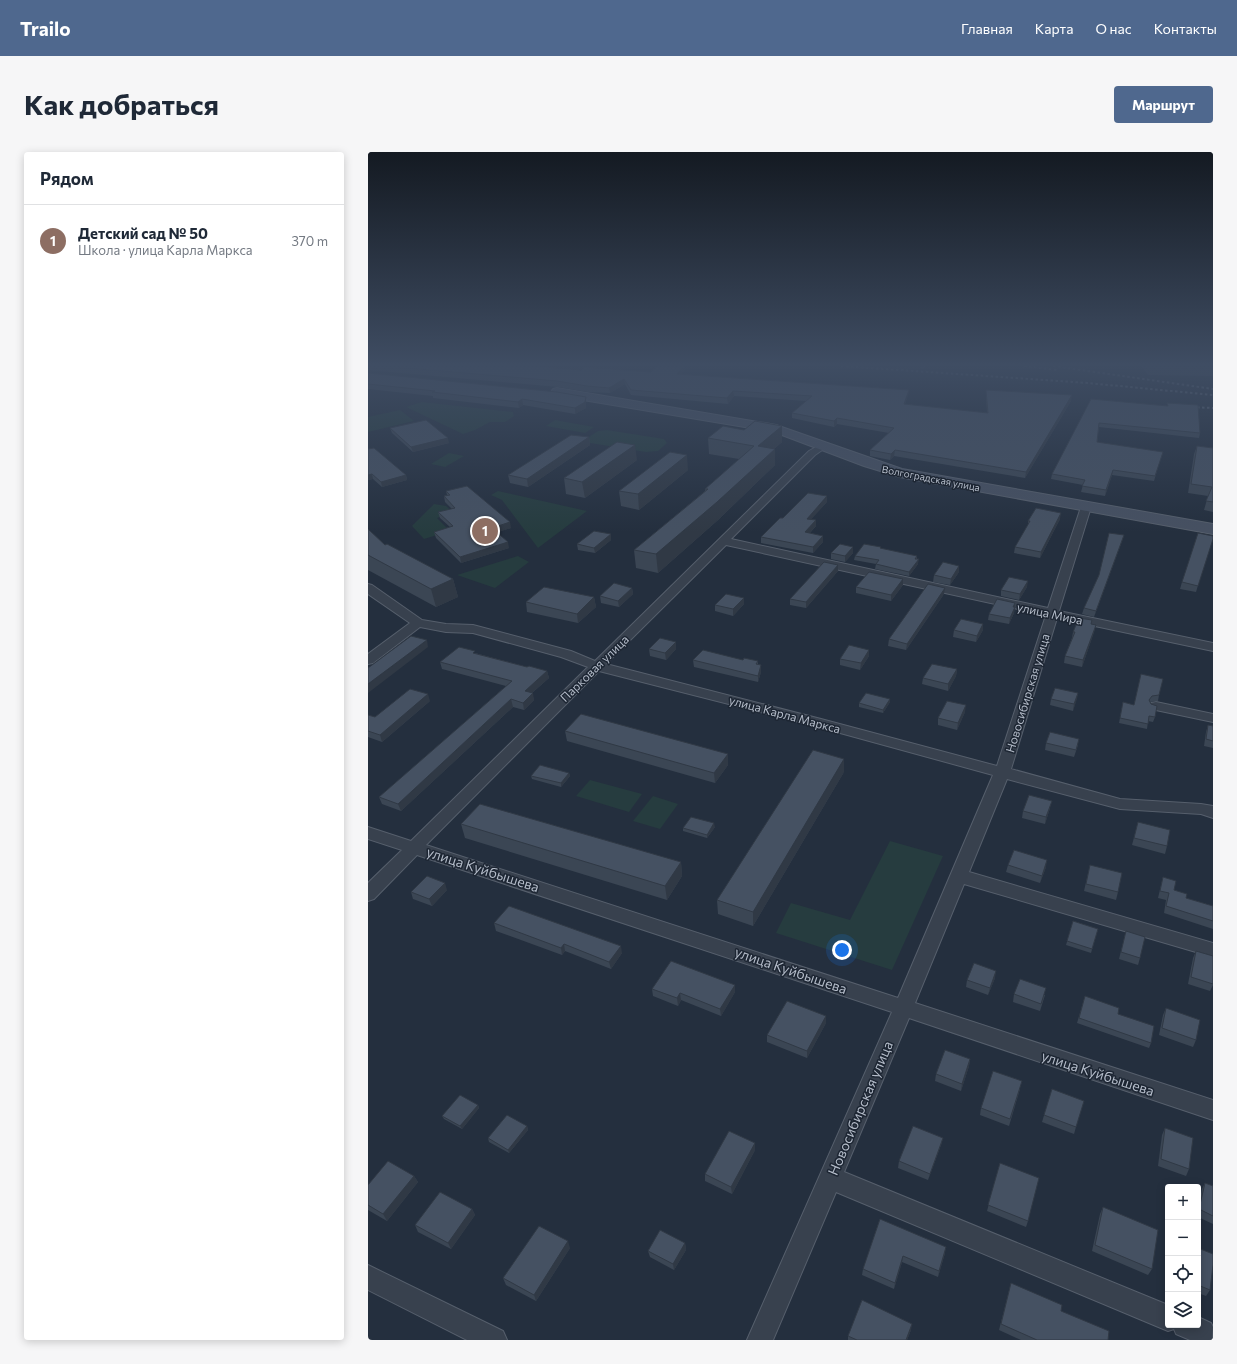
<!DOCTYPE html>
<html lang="ru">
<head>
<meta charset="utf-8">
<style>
  body { margin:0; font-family:Commissioner,sans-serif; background:#f6f6f7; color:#1f2937 }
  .controls { position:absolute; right:12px; bottom:12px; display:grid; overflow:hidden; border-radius:4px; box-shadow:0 2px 10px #0003 }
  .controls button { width:36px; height:36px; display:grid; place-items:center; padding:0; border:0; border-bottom:1px solid #e0e1e3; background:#fff; color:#1f2937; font:20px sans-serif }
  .you { position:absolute; left:474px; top:798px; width:14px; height:14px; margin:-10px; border:3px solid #fff; border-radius:50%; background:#1a73e8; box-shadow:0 0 0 6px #1a73e833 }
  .badge { display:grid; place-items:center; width:26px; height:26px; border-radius:50%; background:#4f688e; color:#fff; font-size:13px; font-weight:700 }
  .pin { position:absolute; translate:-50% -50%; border:2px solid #fff; box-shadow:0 1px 4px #0006 }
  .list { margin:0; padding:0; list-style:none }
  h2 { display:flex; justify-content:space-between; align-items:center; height:52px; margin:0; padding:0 16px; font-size:17px }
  h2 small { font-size:13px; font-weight:400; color:#747a83 }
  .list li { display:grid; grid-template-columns:26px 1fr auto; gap:12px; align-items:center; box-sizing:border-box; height:72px; padding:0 16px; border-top:1px solid #e0e1e3 }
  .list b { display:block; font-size:15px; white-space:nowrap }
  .list p { margin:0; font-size:13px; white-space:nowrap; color:#747a83 }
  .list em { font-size:13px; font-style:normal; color:#747a83 }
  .icon { flex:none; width:22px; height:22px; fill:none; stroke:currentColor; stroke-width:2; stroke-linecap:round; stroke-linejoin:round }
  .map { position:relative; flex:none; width:845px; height:1188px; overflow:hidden; border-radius:4px }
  header { display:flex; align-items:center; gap:24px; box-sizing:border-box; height:56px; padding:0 20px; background:#4f688e; color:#fff }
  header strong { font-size:19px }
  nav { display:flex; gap:22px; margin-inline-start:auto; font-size:14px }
  .intro { display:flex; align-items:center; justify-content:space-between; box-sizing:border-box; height:96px; padding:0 24px }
  h1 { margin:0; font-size:28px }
  .button { padding:10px 18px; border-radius:4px; background:#4f688e; color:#fff; font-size:14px; font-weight:700 }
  main { display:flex; gap:24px; padding:0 24px }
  aside { flex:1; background:#fff; border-radius:4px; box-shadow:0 2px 10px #0003 }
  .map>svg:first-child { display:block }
  .green { fill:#263c3f }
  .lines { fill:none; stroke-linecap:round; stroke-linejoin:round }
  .stream { stroke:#394c67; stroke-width:2.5 }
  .street-casing { stroke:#565f6c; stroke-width:2 }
  .secondary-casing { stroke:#565f6c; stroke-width:2 }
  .street { fill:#38414e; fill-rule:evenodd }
  .secondary { fill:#465061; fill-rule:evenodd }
  .rail { stroke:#5a6575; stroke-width:2; stroke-dasharray:2.5 2.5; stroke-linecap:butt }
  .wall { fill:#3b4654 }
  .shaded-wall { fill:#303945 }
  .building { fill:#455162; stroke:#303945 }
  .labels { text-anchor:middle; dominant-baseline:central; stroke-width:3; stroke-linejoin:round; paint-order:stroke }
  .far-street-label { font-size:10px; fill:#b4bcc9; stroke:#1d2633 }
  .street-label { font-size:12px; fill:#b4bcc9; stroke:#1d2633 }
  .near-street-label { font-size:14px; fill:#b4bcc9; stroke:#1d2633 }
</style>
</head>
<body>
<header>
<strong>Trailo</strong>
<nav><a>Главная</a><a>Карта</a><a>О нас</a><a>Контакты</a></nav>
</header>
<div class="intro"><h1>Как добраться</h1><a class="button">Маршрут</a></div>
<main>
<aside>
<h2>Рядом<small></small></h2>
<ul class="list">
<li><span class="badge" style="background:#8d6e63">1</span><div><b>Детский сад № 50</b><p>Школа · улица Карла Маркса</p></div><em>370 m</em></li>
</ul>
</aside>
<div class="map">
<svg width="845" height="1188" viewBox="0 0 845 1188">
  <rect width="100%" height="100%" fill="#242f3e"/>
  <g class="green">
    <path d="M54 250 145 260 146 264 137 270H122L107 278 95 282 38 255Z"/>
    <path d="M32 258 46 269 0 280V265Z"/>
    <path d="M187 268 226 275 217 281 178 274Z"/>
    <path d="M239 278 296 287 299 291 290 299 278 300 222 291 218 287 230 279Z"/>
    <path d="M81 301 96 304 77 315 63 312Z"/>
    <path d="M130 339 219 359 170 396 134 348 123 343Z"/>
    <path d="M66 352 78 354 86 361 69 366 82 379 56 387 44 374Z"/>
    <path d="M150 404 161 410 127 436 89 423Z"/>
    <path d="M222 628 274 642 261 660 208 644Z"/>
    <path d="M285 644 310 652 292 677 265 669Z"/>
    <path d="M522 689 575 704 524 818 408 781 423 751 482 768Z"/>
  </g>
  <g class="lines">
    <path class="stream" d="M554 216 556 214"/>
    <g class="street-casing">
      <g id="street">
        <path d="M455 291 458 292 460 294 447 303 363 387 680 456 713 355 718 352 723 355 691 459 845 491V499L689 466 643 617 752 647 833 652 845 654V666L833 662 752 657 639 627 601 720 845 791V805L596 732 547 851 845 948V968L541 866 476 1020 800 1153V1173H830V1165L843 1171 845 1175 844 1188H822L808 1182 806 1177 800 1179 468 1040 405 1188H379L524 860 49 703 6 747 0 749V731L34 698 0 687V675L43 689 220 515 193 505 105 481 78 480 52 475 5 511 0 512V502L42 471 0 442V432L4 433 54 468 78 472 105 473 203 499 227 509 441 299ZM358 393 678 463 629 614 453 567 238 512ZM231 519 443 573 625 623 530 846 58 693Z"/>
        <path d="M788 550 845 562V570L783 557 781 554 783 551Z"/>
        <path d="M0 1113 135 1179 139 1188H99L0 1138Z"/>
      </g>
    </g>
    <g class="secondary-casing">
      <path id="secondary" d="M189 236 408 273 534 317 845 372V382L532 325 496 314 406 280 185 243 183 240 185 237Z"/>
    </g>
    <use href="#street" class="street"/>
    <use href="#secondary" class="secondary"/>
    <g class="rail">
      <path d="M473 214 720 231 845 243"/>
      <path d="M656 214 690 218"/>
      <path d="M685 214 845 237"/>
      <path d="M819 255 845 256"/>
    </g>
  </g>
  <g class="wall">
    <path d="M0 214H165L213 218 283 220 317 217 313 222 541 238 540 243 537 252 619 261 618 243V238L703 249 657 326 526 304 522 308 502 304V298L521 281 469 272 466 275 424 266V261L438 249 366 244 360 252 263 243 257 232 242 241 220 240 190 235 0 218Z"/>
    <path d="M773 214H845V224L780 223Z"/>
    <path d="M0 221 218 250V256L207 262 155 253 151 256 65 246V244L0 237Z"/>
    <path d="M723 247 799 254V251L832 281 831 286 731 275 729 290 793 305 786 329 744 323 737 344 713 340 715 333 683 327 684 322Z"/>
    <path d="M22 276 81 291 45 300 24 281Z"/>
    <path d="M221 285 222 293 160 335 142 331 140 323Z"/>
    <path d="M340 286 414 290 406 297 407 313 350 368 290 421 268 416 266 398 337 339V337L371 307 341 302Z"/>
    <path d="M829 294 845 296V360L836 358 840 344 820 341 826 302Z"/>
    <path d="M0 297 38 323 39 328 14 335 5 327 0 328Z"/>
    <path d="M269 308 217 346 198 342 196 326Z"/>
    <path d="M320 318 271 358 253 354 251 339Z"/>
    <path d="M78 339 143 376 129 380 141 396 93 411 68 386 66 380 82 375 72 366 70 360 84 357 77 350 76 344 79 343Z"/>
    <path d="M459 350 443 367 448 368V374L442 381 455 384V390L445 401 393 391V385L415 366Z"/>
    <path d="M692 367 672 406 646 401 647 395 660 374V369Z"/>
    <path d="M0 377 17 393 85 427 90 445 68 455 0 418Z"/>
    <path d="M243 382V388L227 401 210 398 209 392Z"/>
    <path d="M756 383 754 389 726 465 714 462 716 456Z"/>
    <path d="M845 384 828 440 812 437 814 430Z"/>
    <path d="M513 395V397L549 404V407L550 412 541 424 507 417 508 412 486 408 487 404Z"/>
    <path d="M463 401H485L477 410 463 407Z"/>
    <path d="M470 413V419L438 456 422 453V447Z"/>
    <path d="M591 420 582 433 565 430 566 423Z"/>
    <path d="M535 433 523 449 488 441V435Z"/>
    <path d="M659 435 651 448 633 444V438Z"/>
    <path d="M264 436 265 442 251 455 233 451 232 444Z"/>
    <path d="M576 442 538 498 520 494 521 487Z"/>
    <path d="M226 445 228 455 210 471 159 460 158 450Z"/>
    <path d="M376 446V452L365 464 347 459V453Z"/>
    <path d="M647 451 646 461 641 472 620 468 621 462Z"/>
    <path d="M723 472 728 473 726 480 714 515 696 511 697 504 704 486 705 480Z"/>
    <path d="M586 478H615L608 490 585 485Z"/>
    <path d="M281 497H308L298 508 282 504Z"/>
    <path d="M501 498V504L492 518 472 513V507Z"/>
    <path d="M107 501 159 515 179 519 181 526 164 541 166 548 156 558 145 555 33 659 14 652 11 645 138 534 74 517 72 510Z"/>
    <path d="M325 508H375L390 509V512L393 513V520L390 530 326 515Z"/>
    <path d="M589 517 588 524 580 539 554 532 555 526Z"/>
    <path d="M773 522 791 543 790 549 782 550 787 565 785 570 780 569 779 577 751 571 755 550 766 553Z"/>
    <path d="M710 541 705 559 682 553 683 547Z"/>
    <path d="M522 547V550L515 561 491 555V551Z"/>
    <path d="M62 549 14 590 0 585V563L7 565Z"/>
    <path d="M597 560 589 578 570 573V566Z"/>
    <path d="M840 573 845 574V596L836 594 838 580Z"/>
    <path d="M197 579 360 602V613L347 631 199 589Z"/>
    <path d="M678 591 710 593 706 605 677 598Z"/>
    <path d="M476 620 385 774 350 762 349 748Z"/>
    <path d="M201 621 202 624 193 635 164 627 163 624Z"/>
    <path d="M682 656 677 672 654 666 655 659Z"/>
    <path d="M770 670 799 694 797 702 764 693Z"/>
    <path d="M93 672 313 710 314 724 299 748 97 686Z"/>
    <path d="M347 675 339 686 315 679V676Z"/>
    <path d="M640 713 678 715 672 731 638 720Z"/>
    <path d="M722 713 750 740 748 748 716 739Z"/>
    <path d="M795 725 806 738 818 746 845 754V777L796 761 798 748 790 746Z"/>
    <path d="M79 738 64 754 45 747 43 740Z"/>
    <path d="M705 769 730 777 723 801 698 793Z"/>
    <path d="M126 771 254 801 243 817 197 799 194 803 128 779Z"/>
    <path d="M758 779 772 806 770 813 751 807Z"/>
    <path d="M828 799 845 804V833L842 839 820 832 825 806Z"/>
    <path d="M627 826 620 843 598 835 599 828Z"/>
    <path d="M284 837 367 840 353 864 313 848 310 854 285 844Z"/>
    <path d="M646 842 677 843 672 859 645 850Z"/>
    <path d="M717 844 783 891 781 896 709 871Z"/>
    <path d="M798 856 828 888 825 895 791 883 795 863Z"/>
    <path d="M458 871 439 906 399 890V883Z"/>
    <path d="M602 907 601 914 593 939 567 929 568 922Z"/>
    <path d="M652 937 641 974 612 963 613 956Z"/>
    <path d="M684 937 708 975 706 982 674 970Z"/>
    <path d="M110 953 111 956 94 977 76 967 74 964Z"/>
    <path d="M159 974 160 978 141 1001 121 990 120 986Z"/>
    <path d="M797 976 821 1017 818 1024 790 1014 794 983Z"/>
    <path d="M575 986 573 993 560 1028 530 1016 531 1009Z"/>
    <path d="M387 998 364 1042 337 1029V1022Z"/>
    <path d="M632 1011 660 1069 658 1075 619 1059Z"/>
    <path d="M46 1024 50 1030 19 1069 0 1058V1033Z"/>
    <path d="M837 1031 845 1034V1072L830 1065V1054L834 1037Z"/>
    <path d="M735 1055 784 1117 780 1123 724 1099 732 1062Z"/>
    <path d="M104 1057 107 1063 83 1097 50 1080 47 1073Z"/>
    <path d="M512 1067 577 1101 570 1125 534 1110 526 1137 494 1123 495 1117Z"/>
    <path d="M317 1091 318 1098 306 1118 282 1105 280 1099Z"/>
    <path d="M202 1096 168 1149 138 1133 135 1126Z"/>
    <path d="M830 1096 842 1138 838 1144 830 1141Z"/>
    <path d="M643 1131 693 1159 740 1188H653L631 1178Z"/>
    <path d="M543 1178 539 1188H480V1184Z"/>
  </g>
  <g class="shaded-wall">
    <path d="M315 214H317V217L310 227 309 222Z"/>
    <path d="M256 227 257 232 242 241 241 236Z"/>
    <path d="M541 238 540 243 535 257 536 252Z"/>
    <path d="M365 239 366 244 360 252 359 246Z"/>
    <path d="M704 243 703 249 657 326 658 320Z"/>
    <path d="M218 245V256L207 262V256Z"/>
    <path d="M154 247 155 253 151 256 150 250Z"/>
    <path d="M469 266V272L466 275V269Z"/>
    <path d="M414 274V290L391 310 390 294Z"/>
    <path d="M221 285 222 293 160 335 159 327Z"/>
    <path d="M80 286 81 291 45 300 43 295Z"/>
    <path d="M267 293 269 308 217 346 214 330Z"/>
    <path d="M407 297V313L350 368 290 421 288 402Z"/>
    <path d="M527 298 526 304 522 308 523 302Z"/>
    <path d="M319 303 320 318 271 358 270 342Z"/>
    <path d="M745 318 744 323 737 344 738 338Z"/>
    <path d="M4 322 5 327 0 328V323Z"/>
    <path d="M38 323 39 328 14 335 13 330Z"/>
    <path d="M459 344V350L439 372V367Z"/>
    <path d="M693 361 692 367 672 406 673 400Z"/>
    <path d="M448 368V374L437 386V380Z"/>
    <path d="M142 370 143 376 125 382 124 376Z"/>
    <path d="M243 382V388L227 401 226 396Z"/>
    <path d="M756 383 754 389 726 465 728 459Z"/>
    <path d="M455 384V390L445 401V395Z"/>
    <path d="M140 390 141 396 93 411 92 405Z"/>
    <path d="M485 395V401L477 410V404Z"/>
    <path d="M551 407 550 412 541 424V420Z"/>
    <path d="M470 413V419L438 456V450Z"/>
    <path d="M591 414V420L582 433 583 427Z"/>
    <path d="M85 427 90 445 68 455 63 437Z"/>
    <path d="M535 427V433L523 449V443Z"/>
    <path d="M660 429 659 435 651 448 652 442Z"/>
    <path d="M264 436 265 442 251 455 250 449Z"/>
    <path d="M577 436 576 442 538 498 539 492Z"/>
    <path d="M226 445 228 455 210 471 209 462Z"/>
    <path d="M376 446V452L365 464V457Z"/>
    <path d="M647 451 646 461 641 472 642 466 645 455Z"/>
    <path d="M615 472V478L608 490 609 484Z"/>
    <path d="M728 473 726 480 714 515 715 508Z"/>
    <path d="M59 488 60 495 0 541V532Z"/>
    <path d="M308 490V497L298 508 297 501Z"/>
    <path d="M501 498V504L492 518 493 511Z"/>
    <path d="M393 513V520L390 530V524Z"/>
    <path d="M589 517 588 524 580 539V532Z"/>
    <path d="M179 519 181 526 158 546 157 539Z"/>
    <path d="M165 541 166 548 156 558 155 551Z"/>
    <path d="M710 541 709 547 705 559 706 552Z"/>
    <path d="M60 542 62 549 14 590 12 583Z"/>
    <path d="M143 547 145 555 33 659 30 652Z"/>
    <path d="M522 547V550L515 561V558Z"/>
    <path d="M598 553 597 560 589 578 590 571Z"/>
    <path d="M360 602V613L347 631 346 621Z"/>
    <path d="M476 607V620L385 774V760Z"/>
    <path d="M201 621 202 624 193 635V631Z"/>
    <path d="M684 649 682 656 677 672 678 665Z"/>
    <path d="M346 671 347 675 339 686V683Z"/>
    <path d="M679 708 678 715 672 731 674 724Z"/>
    <path d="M313 710 314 724 299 748 297 734Z"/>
    <path d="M77 731 79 738 64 754 61 747Z"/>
    <path d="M196 792 197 799 194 803 193 796Z"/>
    <path d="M253 794 254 801 243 817 241 810Z"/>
    <path d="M628 819 627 826 620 843 622 836Z"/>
    <path d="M367 833V840L353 864 352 857Z"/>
    <path d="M312 841 313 848 310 854 309 846Z"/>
    <path d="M458 864V871L439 906V899Z"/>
    <path d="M602 907 601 914 593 939 594 932Z"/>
    <path d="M110 953 111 956 94 977 92 974Z"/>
    <path d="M159 974 160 978 141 1001 140 998Z"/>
    <path d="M575 986 573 993 560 1028 562 1022Z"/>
    <path d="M387 991V998L364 1042 363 1035Z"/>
    <path d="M46 1024 50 1030 19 1069 15 1062Z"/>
    <path d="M104 1057 107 1063 83 1097 80 1091Z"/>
    <path d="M200 1089 202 1096 168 1149 166 1143Z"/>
    <path d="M317 1091 318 1098 306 1118 305 1112Z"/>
    <path d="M578 1095 577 1101 570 1125 571 1119Z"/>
    <path d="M535 1104 534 1110 526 1137 527 1131Z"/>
    <path d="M544 1172 543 1178 539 1188H538Z"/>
  </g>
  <g class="building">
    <path d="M16 214H165L213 218 216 215 283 220 288 214H315L309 222 541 238 536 252 620 261 618 238 704 243 658 320 527 298 523 302 502 298 526 276 469 266 466 269 424 261 444 244 365 239 359 246 263 238 256 227 241 236 219 234 189 229Z"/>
    <path d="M782 214H845V215Z"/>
    <path d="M0 221 189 240 218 245 217 250 207 256 154 247 150 250 64 240 67 239 0 232Z"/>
    <path d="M723 247 800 254 799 251 830 253 832 281 731 271 729 290 795 300 787 324 745 318 738 338 714 334 717 328 684 322Z"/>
    <path d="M58 268 80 286 43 295 22 276Z"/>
    <path d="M387 269 414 274 390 294 407 297 349 350 288 402 266 398 340 337H337L386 294 340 286 355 274 376 278Z"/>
    <path d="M203 283 221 285 159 327 140 323Z"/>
    <path d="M249 290 267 293 214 330 196 326Z"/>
    <path d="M829 294 845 296V350L838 349 844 335 823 332Z"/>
    <path d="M6 296 38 323 13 330 4 322 0 323V297Z"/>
    <path d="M302 300 319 303 270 342 251 339Z"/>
    <path d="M99 334 142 370 124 376 140 390 92 405 66 380 85 374 70 360 87 356 76 344 82 343 78 339Z"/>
    <path d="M440 341 459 344 439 367 448 368 437 380 455 384 445 395 393 385 412 366H415Z"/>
    <path d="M668 356 693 361 673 400 647 395 662 369H660Z"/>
    <path d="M0 377 17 393 19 392 85 427 63 437 0 403Z"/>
    <path d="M226 379 243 382 226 396 209 392Z"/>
    <path d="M741 381 756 383 728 459 716 456 731 423Z"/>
    <path d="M830 381 845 384V387L830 434 814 430Z"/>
    <path d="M472 392 485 395 477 404 463 401Z"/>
    <path d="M496 392 513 395 512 396 549 404 547 407H551L541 420 508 412 511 408 487 404Z"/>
    <path d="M456 410 470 413 438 450 422 447Z"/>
    <path d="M575 410 591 414 583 427 566 423Z"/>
    <path d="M501 420 535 427 523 443 488 435Z"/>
    <path d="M641 425 660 429 652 442 633 438Z"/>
    <path d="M246 431 264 436 250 449 232 444Z"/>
    <path d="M560 432 577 436 539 492 521 487Z"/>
    <path d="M176 435 226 445 209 462 158 450Z"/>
    <path d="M358 442 376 446 365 457 347 453Z"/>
    <path d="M629 447 647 451 645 455H647L642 466 621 462Z"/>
    <path d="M711 466 724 468 723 472 728 473 715 508 697 504 707 480H705Z"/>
    <path d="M593 467 615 472 609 484 586 478Z"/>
    <path d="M43 484 59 488 0 532V516Z"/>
    <path d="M292 486 308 490 297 501 281 497Z"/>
    <path d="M481 493 501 498 493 511 472 507Z"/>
    <path d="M91 495 107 499 105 501 159 515 161 514 179 519 157 539 165 541 155 551 143 547 30 652 11 645 144 529 72 510Z"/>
    <path d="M335 498 375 508 376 506 390 509 388 512 393 513 390 524 325 508Z"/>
    <path d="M564 512 589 517 580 532 555 526Z"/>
    <path d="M773 522 795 527 791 543 784 544 781 548 783 552 789 554 787 565 781 564 780 572 752 566 755 550 766 553Z"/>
    <path d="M687 536 710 541 706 552 683 547Z"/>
    <path d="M42 537 60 542 12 583 0 579V563L7 565Z"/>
    <path d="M498 541 522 547 515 558 491 551Z"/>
    <path d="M579 549 598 553 590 571 570 566Z"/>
    <path d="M213 562 360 602 346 621 197 579Z"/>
    <path d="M840 573 845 574V589L838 587Z"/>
    <path d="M682 580 711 587 708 598 678 591Z"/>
    <path d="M445 598 476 607 385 760 349 748Z"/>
    <path d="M172 613 201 621 193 631 163 624Z"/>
    <path d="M661 643 684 649 678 665 655 659Z"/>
    <path d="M112 652 313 710 297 734 93 672Z"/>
    <path d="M323 665 346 671 339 683 315 676Z"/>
    <path d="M770 670 802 678 799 694 766 686Z"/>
    <path d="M646 698 679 708 674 724 640 713Z"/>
    <path d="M722 713 754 721 750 740 718 732Z"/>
    <path d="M59 724 77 731 61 747 43 740Z"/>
    <path d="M795 725 808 729 806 738 819 742 818 746 845 754V769L798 754 801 741 792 739Z"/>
    <path d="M141 754 253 794 241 810 196 792 193 796 126 771Z"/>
    <path d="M705 769 730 777 724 797 699 789Z"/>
    <path d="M758 779 777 785 772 806 753 800Z"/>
    <path d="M828 799 845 804V832L823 825Z"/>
    <path d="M303 809 367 833 352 857 312 841 309 846 284 837Z"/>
    <path d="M606 811 628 819 622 836 599 828Z"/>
    <path d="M652 827 678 836 673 852 646 842Z"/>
    <path d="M717 844 751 856 750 862 786 874 783 891 711 866Z"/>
    <path d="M419 849 458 864 439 899 399 883Z"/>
    <path d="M798 856 832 868 828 888 794 876Z"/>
    <path d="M577 898 602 907 594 932 568 922Z"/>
    <path d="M625 919 654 929 642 967 613 956Z"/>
    <path d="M684 937 716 949 708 975 676 963Z"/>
    <path d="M92 943 110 953 92 974 74 964Z"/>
    <path d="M139 963 159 974 140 998 120 986Z"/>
    <path d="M545 974 575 986 562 1022 531 1009Z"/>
    <path d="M797 976 825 986 821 1017 793 1007Z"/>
    <path d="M361 979 387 991 363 1035 337 1022Z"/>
    <path d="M20 1009 46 1024 15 1062 0 1053V1033Z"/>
    <path d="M632 1011 671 1026 660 1069 620 1053Z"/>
    <path d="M837 1031 845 1034V1064L831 1057Z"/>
    <path d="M72 1040 104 1057 80 1091 47 1073Z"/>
    <path d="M735 1055 790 1078 784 1117 727 1093Z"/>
    <path d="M512 1067 578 1095 571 1119 535 1104 527 1131 495 1117Z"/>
    <path d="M171 1074 200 1089 166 1143 135 1126Z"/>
    <path d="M292 1078 317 1091 305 1112 280 1099Z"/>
    <path d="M830 1096 845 1102V1113L842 1138 830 1133Z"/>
    <path d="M643 1131 694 1153 693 1159 741 1179 740 1188H669L633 1172Z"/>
    <path d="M494 1148 544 1172 538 1188H489L480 1184Z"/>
  </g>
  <linearGradient id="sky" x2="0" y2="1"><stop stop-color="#141a22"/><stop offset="0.56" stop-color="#3f4d63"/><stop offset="1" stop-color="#3f4d63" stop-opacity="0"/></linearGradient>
  <rect width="845" height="380" fill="url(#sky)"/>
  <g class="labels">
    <g class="far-street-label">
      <text transform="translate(563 326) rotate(11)">Волгоградская улица</text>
    </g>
    <g class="street-label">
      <text transform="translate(682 461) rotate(12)">улица Мира</text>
      <text transform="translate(226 516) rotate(-44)">Парковая улица</text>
      <text transform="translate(659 541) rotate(-73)">Новосибирская улица</text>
      <text transform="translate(417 562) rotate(15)">улица Карла Маркса</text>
    </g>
    <g class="near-street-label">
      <text transform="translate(115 717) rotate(18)">улица Куйбышева</text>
      <text transform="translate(423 818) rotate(19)">улица Куйбышева</text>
      <text transform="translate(730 921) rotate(18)">улица Куйбышева</text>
      <text transform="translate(492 956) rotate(-67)">Новосибирская улица</text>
    </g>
  </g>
</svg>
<div class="controls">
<button>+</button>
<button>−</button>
<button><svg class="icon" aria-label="locate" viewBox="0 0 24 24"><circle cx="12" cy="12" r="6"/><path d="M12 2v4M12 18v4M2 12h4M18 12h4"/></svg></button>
<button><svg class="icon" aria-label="layers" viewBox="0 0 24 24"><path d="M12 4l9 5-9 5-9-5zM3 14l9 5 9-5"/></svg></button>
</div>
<div class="you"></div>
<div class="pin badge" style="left:117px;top:379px;background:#8d6e63">1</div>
</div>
</main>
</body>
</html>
